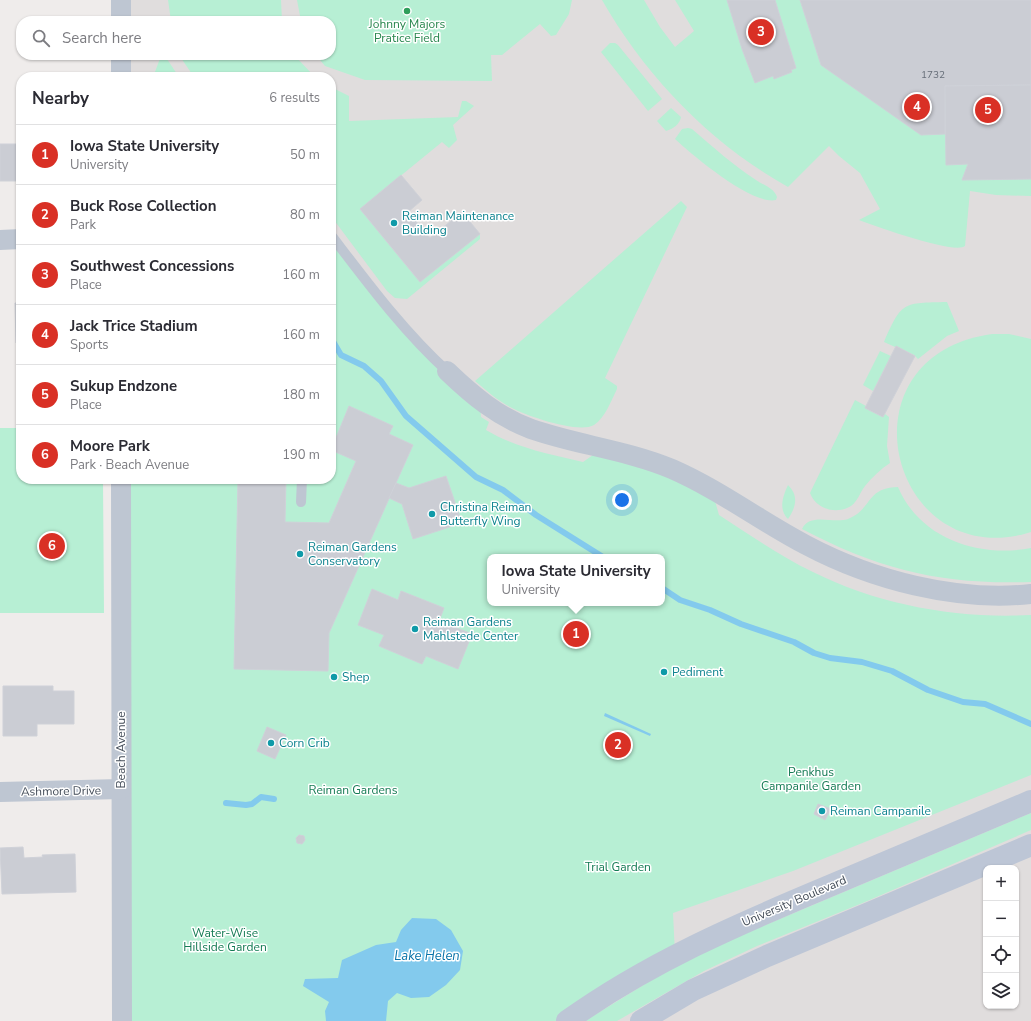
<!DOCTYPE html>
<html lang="en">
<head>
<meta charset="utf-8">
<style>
  body { margin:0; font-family:"Nunito Sans",sans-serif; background:#f7f7f7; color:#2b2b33 }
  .controls { position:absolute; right:12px; bottom:12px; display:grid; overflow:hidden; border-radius:8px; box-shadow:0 1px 3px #0004 }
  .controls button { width:36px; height:36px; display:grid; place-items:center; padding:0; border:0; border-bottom:1px solid #e1e1e2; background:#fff; color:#2b2b33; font:20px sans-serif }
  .you { position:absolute; left:622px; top:500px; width:14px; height:14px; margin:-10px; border:3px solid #fff; border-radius:50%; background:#1a73e8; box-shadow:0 0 0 6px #1a73e833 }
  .badge { display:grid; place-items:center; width:26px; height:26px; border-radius:50%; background:#d93025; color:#fff; font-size:13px; font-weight:700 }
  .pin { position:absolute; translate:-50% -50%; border:2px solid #fff; box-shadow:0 1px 4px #0006 }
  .popup { position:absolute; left:487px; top:554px; width:178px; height:52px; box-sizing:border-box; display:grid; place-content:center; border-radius:8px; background:#fff; filter:drop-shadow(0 1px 3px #0005); font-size:13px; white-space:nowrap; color:#7c7c81 }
  .popup b { font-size:15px; color:#2b2b33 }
  .popup::after { content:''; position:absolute; left:50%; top:100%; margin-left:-8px; border:8px solid transparent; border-top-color:#fff }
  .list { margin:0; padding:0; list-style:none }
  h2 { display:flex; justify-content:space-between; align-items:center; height:52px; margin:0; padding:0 16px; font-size:17px }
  h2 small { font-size:13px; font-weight:400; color:#7c7c81 }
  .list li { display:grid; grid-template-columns:26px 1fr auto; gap:12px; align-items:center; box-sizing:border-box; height:60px; padding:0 16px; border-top:1px solid #e1e1e2 }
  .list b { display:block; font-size:15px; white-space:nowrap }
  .list p { margin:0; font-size:13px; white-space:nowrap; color:#7c7c81 }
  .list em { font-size:13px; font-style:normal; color:#7c7c81 }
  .icon { flex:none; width:22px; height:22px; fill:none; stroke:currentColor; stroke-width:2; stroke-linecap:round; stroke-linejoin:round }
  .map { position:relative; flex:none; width:1031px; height:1021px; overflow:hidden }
  .search { position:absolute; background:#fff; box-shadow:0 1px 3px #0004; left:16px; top:16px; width:320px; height:44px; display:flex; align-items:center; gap:10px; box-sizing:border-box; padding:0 14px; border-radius:16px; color:#7c7c81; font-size:15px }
  .panel { position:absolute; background:#fff; box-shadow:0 1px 3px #0004; left:16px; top:72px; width:320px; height:412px; border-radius:16px }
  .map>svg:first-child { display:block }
  .education { fill:#e0dddd; fill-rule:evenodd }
  .green { fill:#b7efd4; fill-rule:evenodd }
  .water { fill:#83caed }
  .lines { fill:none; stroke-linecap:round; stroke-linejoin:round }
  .stream { stroke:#83caed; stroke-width:6 }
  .building { fill:#cbcdd4; stroke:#cfd1d8 }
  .lane { stroke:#bec6d2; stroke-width:10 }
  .street { stroke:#bec6d2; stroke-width:20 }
  .secondary { stroke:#bdc6d6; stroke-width:22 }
  .leisure-dot { fill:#2e9e5b; stroke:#fff; stroke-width:1.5 }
  .culture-dot { fill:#0f9aa8; stroke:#fff; stroke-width:1.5 }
  .labels { text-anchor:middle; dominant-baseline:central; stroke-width:3; stroke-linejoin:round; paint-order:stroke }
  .number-label { font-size:10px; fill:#666d78 }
  .leisure-label { font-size:12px; fill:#27864d; stroke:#fff }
  .culture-label { font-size:12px; fill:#0d838f; stroke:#fff; text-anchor:start }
  .street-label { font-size:12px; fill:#444d59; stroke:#fff }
  .park-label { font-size:12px; fill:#147b54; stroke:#fff }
  .water-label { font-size:13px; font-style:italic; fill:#0873a8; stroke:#fff }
</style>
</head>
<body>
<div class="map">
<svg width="1031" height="1021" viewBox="0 0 1031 1021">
  <rect width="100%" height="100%" fill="#efeceb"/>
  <path class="education" d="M121 0H1031V1021H122L331 479V77H121V55H331V21H121ZM490 557H662V603H490ZM986 868H1016V1006H986Z"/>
  <g class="green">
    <path d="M168 0H281L282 21H171Z"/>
    <path d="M297 0H572L569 14 556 35 551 36 540 24 502 55H491L492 81 365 80 325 66 316 55H331V21H301Z"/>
    <path d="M602 0H644L660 27 675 47 694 31 675 0H1031V196L996 195 970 191 965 246C955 255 875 226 859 220L880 209 860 173 839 156 829 146 788 187C711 144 646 77 602 0Z"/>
    <path d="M610 43H615L618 45 662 99 648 111 601 52Z"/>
    <path d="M179 55H294L315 77H194Z"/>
    <path d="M161 56H165L179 77H153Z"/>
    <path d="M331 87 349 96V121L458 117 462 101H466L474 106 453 125 457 140 449 148 442 142 360 209 420 282 480 234V239L407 299 395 298 387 291 331 216Z"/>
    <path d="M671 108 681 117C680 124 673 129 666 131L657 121Z"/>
    <path d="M688 128 692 129C713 147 733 165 756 180 763 185 774 188 777 197L776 200C753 206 692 155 675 139L682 129Z"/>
    <path d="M681 201 687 207 605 378 617 386V389C611 401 605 418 594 425 579 434 527 416 512 408 498 401 487 391 475 381Z"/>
    <path d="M331 235 377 296 480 401 481 417 489 422 486 430C516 448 549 454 583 462L603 448 711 487 719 515C750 535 780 556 813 572 879 605 957 619 1031 615V775L793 871 673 913 675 954 567 1021H122V479H331ZM490 557H662V603H490Z"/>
    <path d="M947 302 959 331 947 336 918 359 914 355 896 346 895 347 884 342C902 301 903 303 947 302Z"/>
    <path d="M992 334H1009L1031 339V532C891 576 834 356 992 334Z"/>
    <path d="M880 351 891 356 873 391 863 385Z"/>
    <path d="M855 400 866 406 865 408 883 417 885 414 889 417 887 446 890 463C881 469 872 477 865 486 860 492 858 501 851 506 836 515 816 509 810 493Z"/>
    <path d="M0 428H21V479H103L104 613H0Z"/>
    <path d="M788 485C799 496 796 507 788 519 778 509 783 496 788 485Z"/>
    <path d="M898 487C920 539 979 558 1031 548V582C942 585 880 570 802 529 810 512 833 524 848 519 873 509 865 488 898 487Z"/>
    <path d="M1031 813V830L865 902 757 946 704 971 617 1021H585L676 965 725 942Z"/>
  </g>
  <g class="water">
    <path d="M605 713 651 734 650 736 604 716Z"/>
    <path d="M412 918 436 919 451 930 463 951 460 970 446 985 429 997 411 998 397 993 388 1001 386 1021H326L325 1011 329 1002 303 986 305 979 338 978 342 960 376 945 396 942 401 930Z"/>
  </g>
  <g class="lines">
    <g class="stream">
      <path d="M331 338 341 355 364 366 381 381 406 416 476 477 503 490 536 515 603 557"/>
      <path d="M662 588 680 600 710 610 741 624 794 642 814 653 830 658 862 662 892 671 928 690 963 702 985 704 1031 724"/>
      <path d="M226 803 246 805 252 804 261 797 274 799"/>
    </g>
  </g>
  <g class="building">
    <path d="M727 0H775L796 68 791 70 792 72 774 79 773 76 755 83 742 49Z"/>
    <path d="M800 0H1031V85L945 86V134L921 135 821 65Z"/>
    <path d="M1031 85V179L962 180 968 164 946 165 945 86Z"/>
    <path d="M18 133H21V181H0V144H18Z"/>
    <path d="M401 175 422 200 408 212 430 238 462 212 480 234 420 282 360 209Z"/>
    <path d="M15 303H21V343H16Z"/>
    <path d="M896 346 915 356 883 417 865 408Z"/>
    <path d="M349 406 393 426 389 434 413 445 329 633 328 671 234 669 238 479H286L285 522 329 523 356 461 331 450Z"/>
    <path d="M446 476 462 523 413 539 402 504 389 498 396 483 409 488Z"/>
    <path d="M372 589 398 600 401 591 444 608 439 621 472 634 458 669 426 656 422 664 379 646 384 635 358 625Z"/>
    <path d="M3 686H53V691H74V724H37V736H3Z"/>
    <path d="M267 727 286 735 275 759 257 751Z"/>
    <path d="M818 804 831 809 825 820 814 814Z"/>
    <path d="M299 835 304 836 305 840 302 844 297 843 296 838Z"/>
    <path d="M23 847 24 858 43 857 42 855 75 854 76 892 2 894 0 848Z"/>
  </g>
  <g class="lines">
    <g class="lane">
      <path d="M331 235C367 282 403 331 447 371"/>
      <path d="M301 502 302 479"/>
    </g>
    <g class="street">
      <path d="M121 21V0"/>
      <path d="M121 77V55"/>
      <path d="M0 240 21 239"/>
      <path d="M447 371C472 395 498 417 531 429 577 445 627 450 672 469 720 490 760 521 806 545 872 580 956 602 1031 594"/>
      <path d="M121 479 122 1021"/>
      <path d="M0 792 121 789"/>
    </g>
    <g class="secondary">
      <path d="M567 1021C648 963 736 925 827 887 895 858 963 829 1031 801"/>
      <path d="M641 1021 693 990 767 956 1031 845"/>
    </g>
  </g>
  <circle class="leisure-dot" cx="407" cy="11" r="4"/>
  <g class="culture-dot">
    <circle cx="394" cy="223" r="4"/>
    <circle cx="432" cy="514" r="4"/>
    <circle cx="300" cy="554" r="4"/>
    <circle cx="415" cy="629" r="4"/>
    <circle cx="664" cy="672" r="4"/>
    <circle cx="334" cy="677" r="4"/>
    <circle cx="271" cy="743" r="4"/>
    <circle cx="822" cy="811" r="4"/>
  </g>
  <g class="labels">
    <g class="number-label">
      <text x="933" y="75">1732</text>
    </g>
    <g class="leisure-label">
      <text x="407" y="24">Johnny Majors<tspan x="407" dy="14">Pratice Field</tspan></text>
    </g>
    <g class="culture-label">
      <text x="402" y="216">Reiman Maintenance<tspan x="402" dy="14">Building</tspan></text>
      <text x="440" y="507">Christina Reiman<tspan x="440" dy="14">Butterfly Wing</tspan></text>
      <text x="308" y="547">Reiman Gardens<tspan x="308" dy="14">Conservatory</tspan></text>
      <text x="423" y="622">Reiman Gardens<tspan x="423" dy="14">Mahlstede Center</tspan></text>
      <text x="672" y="672">Pediment</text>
      <text x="342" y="677">Shep</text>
      <text x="279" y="743">Corn Crib</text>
      <text x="830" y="811">Reiman Campanile</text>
    </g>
    <g class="street-label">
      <text transform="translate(121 750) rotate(-90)">Beach Avenue</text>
      <text transform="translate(61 791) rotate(-1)">Ashmore Drive</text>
      <text transform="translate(794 901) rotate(-23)">University Boulevard</text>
    </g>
    <g class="park-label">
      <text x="811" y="772">Penkhus<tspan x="811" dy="14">Campanile Garden</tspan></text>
      <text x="353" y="790">Reiman Gardens</text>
      <text x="618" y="867">Trial Garden</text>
      <text x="225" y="933">Water-Wise<tspan x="225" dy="14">Hillside Garden</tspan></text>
    </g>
    <g class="water-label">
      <text x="427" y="956">Lake Helen</text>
    </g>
  </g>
</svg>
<div class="controls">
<button>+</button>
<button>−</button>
<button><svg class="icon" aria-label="locate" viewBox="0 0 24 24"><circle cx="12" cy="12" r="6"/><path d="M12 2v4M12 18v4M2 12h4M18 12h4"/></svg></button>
<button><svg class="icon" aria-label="layers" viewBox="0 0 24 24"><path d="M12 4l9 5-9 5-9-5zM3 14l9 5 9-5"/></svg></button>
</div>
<div class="you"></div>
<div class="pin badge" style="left:576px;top:634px">1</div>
<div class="popup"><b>Iowa State University</b>University</div>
<div class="pin badge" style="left:618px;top:745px">2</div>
<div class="pin badge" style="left:761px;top:32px">3</div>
<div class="pin badge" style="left:917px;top:107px">4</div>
<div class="pin badge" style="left:988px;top:110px">5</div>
<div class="pin badge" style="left:52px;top:546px">6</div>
<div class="search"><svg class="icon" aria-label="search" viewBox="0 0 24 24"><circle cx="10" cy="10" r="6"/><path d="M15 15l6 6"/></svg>Search here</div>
<section class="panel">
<h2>Nearby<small>6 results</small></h2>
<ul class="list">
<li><span class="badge">1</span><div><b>Iowa State University</b><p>University</p></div><em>50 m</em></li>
<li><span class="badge">2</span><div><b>Buck Rose Collection</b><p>Park</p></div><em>80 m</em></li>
<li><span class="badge">3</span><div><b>Southwest Concessions</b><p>Place</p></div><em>160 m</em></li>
<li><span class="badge">4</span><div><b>Jack Trice Stadium</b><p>Sports</p></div><em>160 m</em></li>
<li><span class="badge">5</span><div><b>Sukup Endzone</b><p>Place</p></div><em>180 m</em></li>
<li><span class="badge">6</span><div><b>Moore Park</b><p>Park · Beach Avenue</p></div><em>190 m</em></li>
</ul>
</section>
</div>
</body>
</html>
